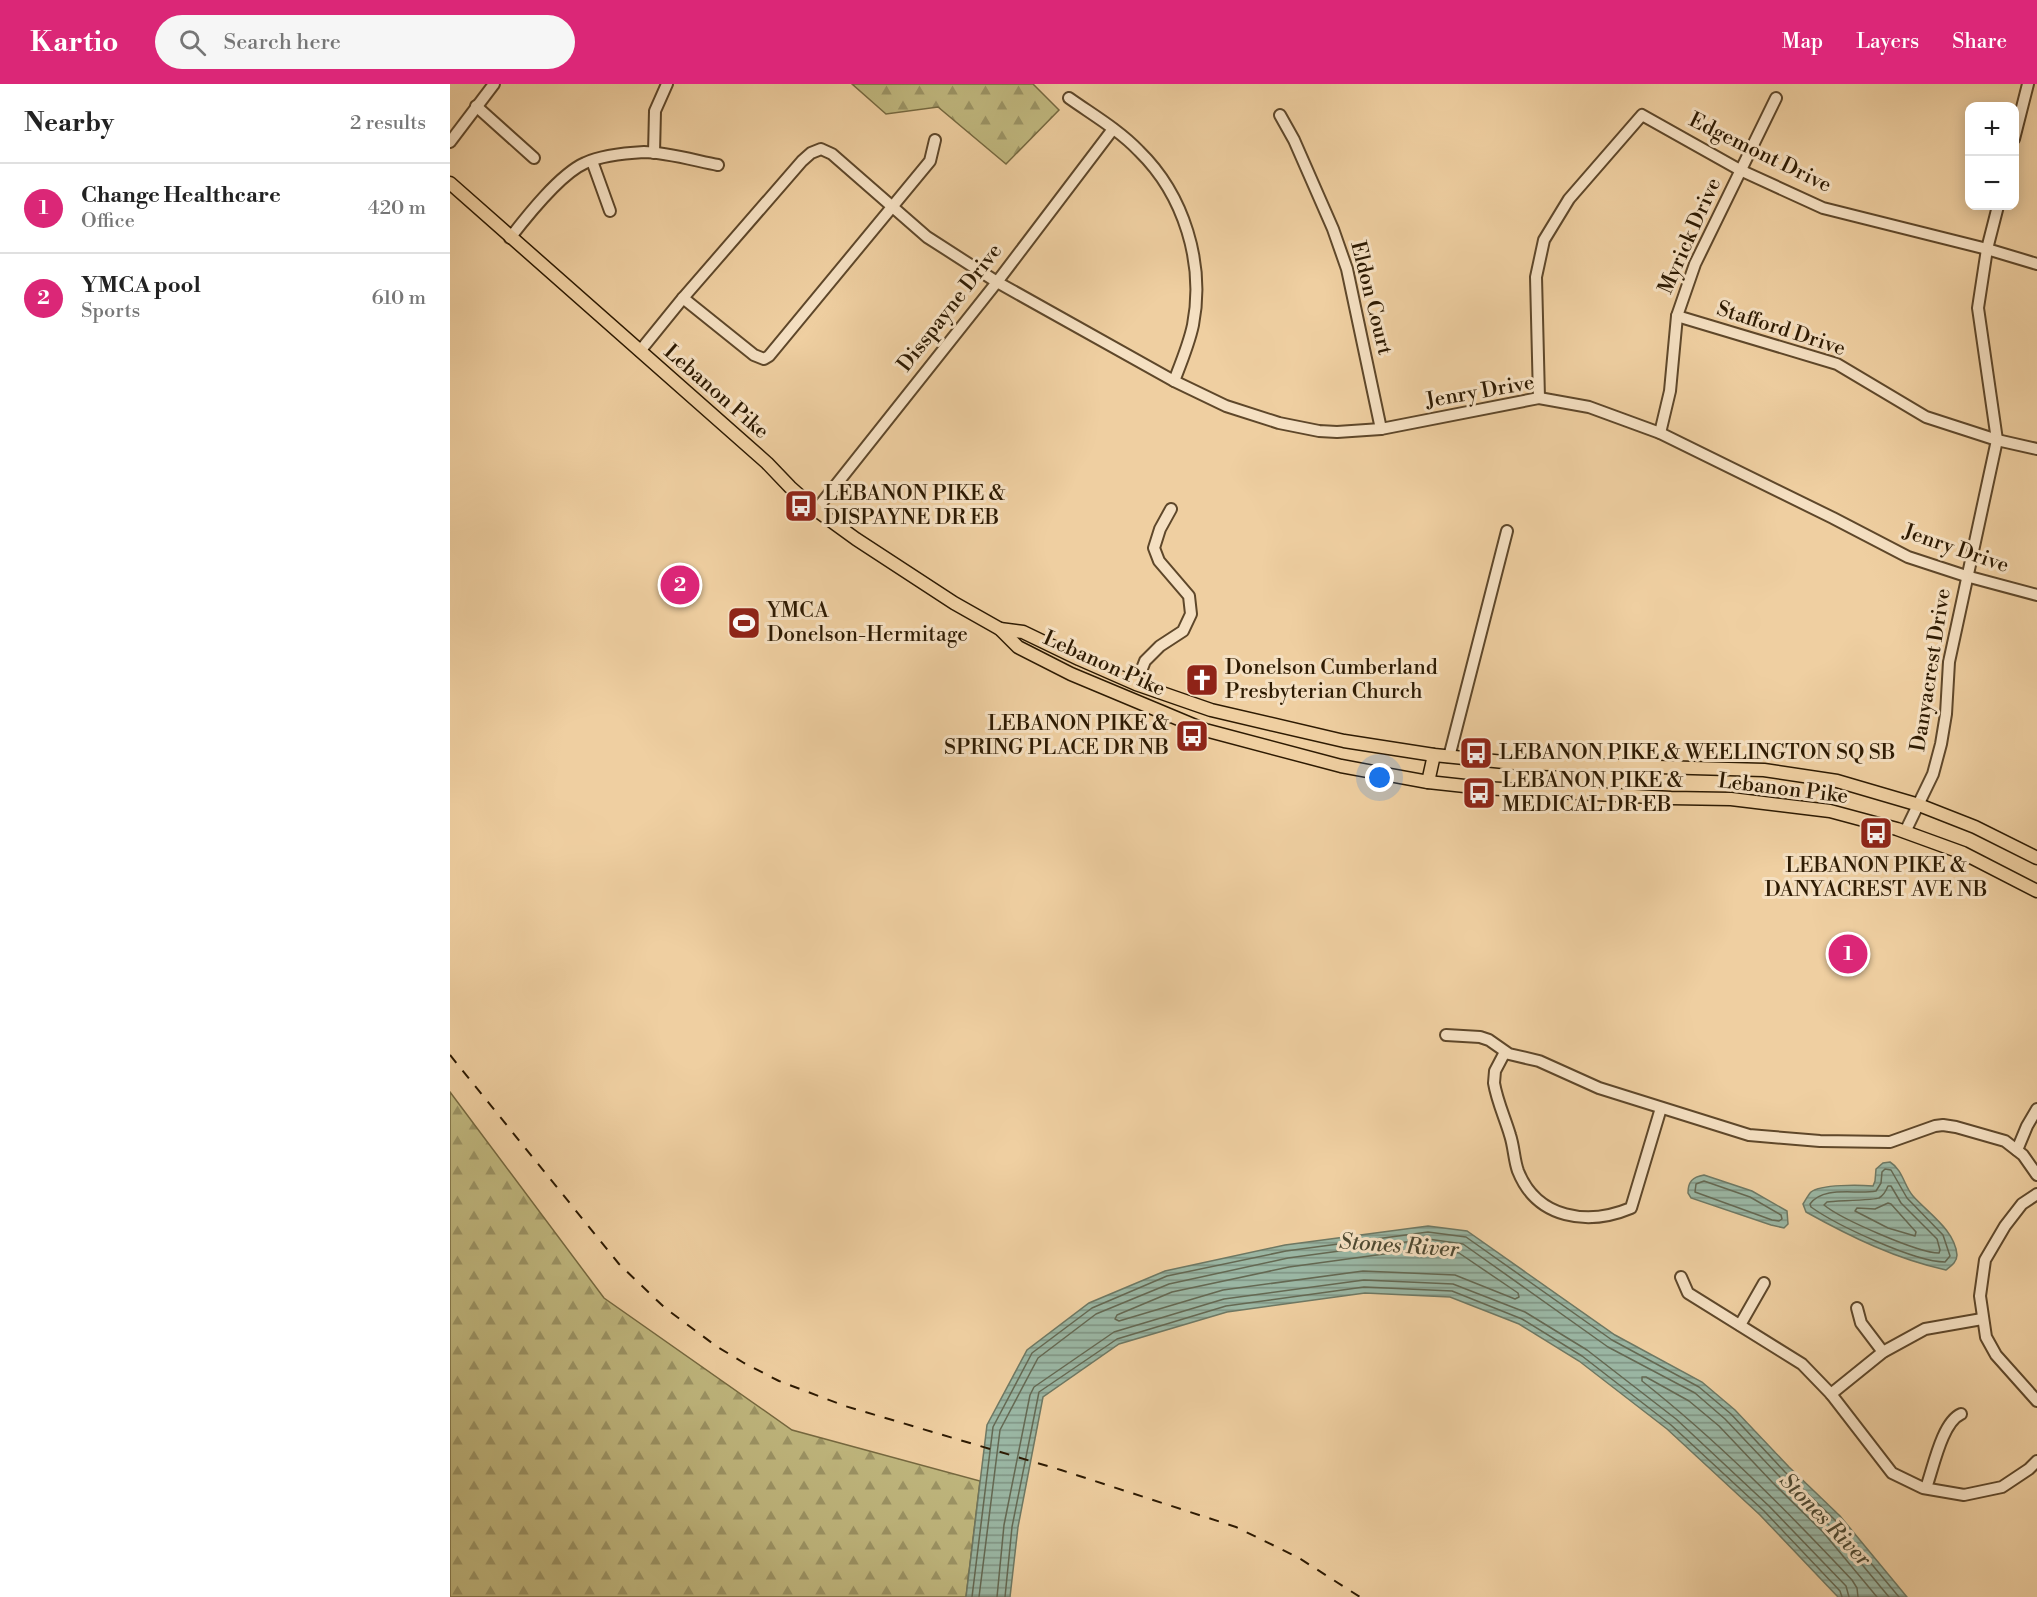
<!DOCTYPE html>
<html lang="en">
<head>
<meta charset="utf-8">
<style>
  body { margin:0; font-family:"Libre Bodoni",serif; background:#f6f6f6; color:#222 }
  .controls { position:absolute; right:18px; top:18px; display:grid; overflow:hidden; border-radius:12px; box-shadow:0 3px 15px #0003 }
  .controls button { width:54px; height:54px; display:grid; place-items:center; padding:0; border:0; border-bottom:2px solid #e0e0e0; background:#fff; color:#222; font:30px sans-serif }
  .you { position:absolute; left:930px; top:694px; width:21px; height:21px; margin:-15px; border:4px solid #fff; border-radius:50%; background:#1a73e8; box-shadow:0 0 0 9px #1a73e833 }
  .badge { display:grid; place-items:center; width:39px; height:39px; border-radius:50%; background:#db2777; color:#fff; font-size:20px; font-weight:700 }
  .pin { position:absolute; translate:-50% -50%; border:3px solid #fff; box-shadow:0 2px 6px #0006 }
  .list { margin:0; padding:0; list-style:none }
  h2 { display:flex; justify-content:space-between; align-items:center; height:78px; margin:0; padding:0 24px; font-size:26px }
  h2 small { font-size:20px; font-weight:400; color:#767676 }
  .list li { display:grid; grid-template-columns:39px 1fr auto; gap:18px; align-items:center; box-sizing:border-box; height:90px; padding:0 24px; border-top:2px solid #e0e0e0 }
  .list b { display:block; font-size:22px; white-space:nowrap }
  .list p { margin:0; font-size:20px; white-space:nowrap; color:#767676 }
  .list em { font-size:20px; font-style:normal; color:#767676 }
  .icon { flex:none; width:33px; height:33px; fill:none; stroke:currentColor; stroke-width:2; stroke-linecap:round; stroke-linejoin:round }
  .map { position:relative; flex:none; width:1587px; height:1513px; overflow:hidden }
  header { display:flex; align-items:center; gap:36px; box-sizing:border-box; height:84px; padding:0 30px; background:#db2777; color:#fff }
  header strong { font-size:28px }
  nav { display:flex; gap:33px; margin-inline-start:auto; font-size:21px }
  .search { width:420px; height:54px; background:#f6f6f6; display:flex; align-items:center; gap:15px; box-sizing:border-box; padding:0 21px; border-radius:33px; color:#767676; font-size:22px }
  main { display:flex }
  aside { flex:1; background:#fff }
  .map>svg:first-child { display:block }
  .forest { fill:url(#forest-firs); stroke:#766940; stroke-width:1.5 }
  .water { fill:url(#water-rules); stroke:#6e7863; stroke-width:1.5 }
  .lines { fill:none; stroke-linecap:round; stroke-linejoin:round }
  .shore { stroke:#646852; stroke-width:1.5 }
  .minor-casing { stroke:#5e472a; stroke-width:14 }
  .major-casing { stroke:#2d1a02; stroke-width:15 }
  .minor { stroke:#f5e0c2; stroke-width:10 }
  .major { stroke:#efcfa1; stroke-width:12 }
  .rail { stroke:#2d1a02; stroke-width:2; stroke-dasharray:10 10; stroke-linecap:butt }
  .labels { text-anchor:middle; dominant-baseline:central; stroke-width:6; stroke-linejoin:round; paint-order:stroke }
  .street-label { font-size:21px; fill:#2d1a02; stroke:#f5e0c2 }
  .poi-label { font-size:21px; fill:#2d1a02; stroke:#f5e0c2; text-anchor:start }
  .water-label { font-size:22px; font-style:italic; fill:#4e4932; stroke:#f5e0c2 }
</style>
</head>
<body>
<header>
<strong>Kartio</strong>
<div class="search"><svg class="icon" aria-label="search" viewBox="0 0 24 24"><circle cx="10" cy="10" r="6"/><path d="M15 15l6 6"/></svg>Search here</div>
<nav><a>Map</a><a>Layers</a><a>Share</a></nav>
</header>
<main>
<aside>
<h2>Nearby<small>2 results</small></h2>
<ul class="list">
<li><span class="badge">1</span><div><b>Change Healthcare</b><p>Office</p></div><em>420 m</em></li>
<li><span class="badge">2</span><div><b>YMCA pool</b><p>Sports</p></div><em>610 m</em></li>
</ul>
</aside>
<div class="map">
<svg width="1587" height="1513" viewBox="0 0 1587 1513">
  <defs>
    <pattern id="forest-firs" width="22" height="20" patternUnits="userSpaceOnUse" patternTransform="scale(1.5)"><rect width="22" height="20" fill="#c0b87f"/><path d="M5 1l3.5 6h-7zM16 11l3.5 6h-7z" fill="#9c9566"/></pattern>
    <pattern id="water-rules" width="6" height="5" patternUnits="userSpaceOnUse" patternTransform="scale(1.5)"><rect width="6" height="5" fill="#9ab6a3"/><path d="M0 2.5h6" fill="none" stroke="#7e9383"/></pattern>
  </defs>
  <rect width="100%" height="100%" fill="#efcfa1"/>
  <filter id="stains"><feTurbulence type="fractalNoise" baseFrequency=".00333" numOctaves="4"/><feColorMatrix values="0 0 0 0 .2 0 0 0 0 .09 0 0 0 0 .02 0 0 0 .5 -.17"/></filter>
  <radialGradient id="worn" r=".72"><stop offset=".6" stop-color="#630" stop-opacity="0"/><stop offset="1" stop-color="#630" stop-opacity=".3"/></radialGradient>
  <g class="forest">
    <path d="M402 0H583L609 26 556 80 488 23 436 30Z"/>
    <path d="M0 1008 154 1214 342 1346 530 1397 516 1513H0Z"/>
  </g>
  <g class="water">
    <path d="M235 482 249 494 245 496 228 515 216 505Z"/>
    <path d="M1440 1078C1453 1086 1454 1102 1463 1112 1478 1129 1505 1146 1507 1171 1507 1178 1501 1182 1496 1186 1446 1175 1401 1153 1356 1128L1353 1120C1355 1117 1358 1111 1361 1108 1371 1100 1410 1101 1423 1102L1425 1097 1426 1085 1433 1079Z"/>
    <path d="M1254 1091 1302 1107 1337 1127 1338 1140 1334 1144 1321 1141 1241 1114 1238 1109C1238 1098 1242 1093 1254 1091Z"/>
    <path d="M978 1142 1017 1147 1165 1251 1252 1298 1285 1326 1339 1383 1390 1432 1457 1513H1388L1310 1431 1217 1345 1129 1277 1069 1240 1000 1213 915 1209 777 1228 669 1260 593 1313 568 1443 560 1513H516L537 1341 577 1266 639 1219 715 1187 835 1161Z"/>
  </g>
  <g class="lines">
    <g class="shore">
      <path d="M1435 1085 1441 1086 1457 1114 1493 1151 1500 1172 1495 1178C1465 1178 1386 1141 1361 1123L1360 1120C1374 1101 1406 1111 1426 1107L1431 1099 1432 1088Z"/>
      <path d="M1254 1097 1300 1113 1331 1131 1332 1135 1329 1137 1322 1136 1245 1108 1246 1100Z"/>
      <path d="M1441 1102 1451 1119 1487 1155 1490 1166 1489 1169C1468 1169 1391 1135 1374 1121L1377 1118C1385 1117 1426 1116 1429 1114 1434 1111 1436 1107 1438 1102Z"/>
      <path d="M1438 1119 1441 1120 1466 1148 1465 1152 1438 1144 1405 1127 1407 1124 1425 1125Z"/>
      <path d="M978 1164 1009 1169 1068 1209 1069 1213 1065 1215 1005 1191 913 1187 773 1206 669 1237 665 1235 667 1231 722 1208 839 1183Z"/>
      <path d="M522 1513 543 1343 582 1269 642 1224 717 1192 836 1167 978 1148 1016 1153 1162 1256 1249 1303 1281 1330 1335 1388 1385 1436 1449 1513"/>
      <path d="M529 1513 550 1346 588 1274 646 1230 719 1200 838 1174 978 1155 1013 1160 1158 1263 1245 1309 1275 1335 1330 1393 1380 1442 1439 1513"/>
      <path d="M547 1513 554 1441 580 1311 584 1303 664 1248 774 1215 914 1196 1003 1200 1075 1228 1137 1266 1226 1335 1319 1422 1396 1502 1399 1513"/>
      <path d="M555 1513 562 1443 589 1308 667 1255 776 1222 914 1203 1002 1207 1072 1235 1132 1272 1221 1341 1314 1427 1390 1507 1392 1513"/>
      <path d="M1408 1513 1407 1504 1402 1496C1336 1426 1268 1357 1192 1297V1293H1196L1239 1317 1269 1342 1323 1399 1373 1448 1427 1513"/>
    </g>
    <g class="minor-casing">
      <g id="minor">
        <path d="M619 14C643 31 669 46 689 67 734 111 755 179 743 241 739 260 731 279 724 297"/>
        <path d="M26 22 84 74"/>
        <path d="M830 31 844 56 883 145 897 185 931 345"/>
        <path d="M1564 55 1578 0"/>
        <path d="M0 58 44 0"/>
        <path d="M204 69 205 27 217 0"/>
        <path d="M142 77 160 127"/>
        <path d="M60 154C77 132 110 90 135 79 152 71 176 69 194 68 215 68 247 77 268 81"/>
        <path d="M233 214 304 271 314 275 319 272 480 77 485 56"/>
        <path d="M1227 232 1387 280 1476 333 1547 356 1587 365"/>
        <path d="M190 267 233 214 352 77 361 69 371 65 382 70 477 153 547 198 724 297 776 322 829 339 869 347 887 348 931 345 1089 314 1139 323 1210 349 1383 434 1458 473 1516 492 1587 511"/>
        <path d="M1089 314 1086 193 1094 156 1119 115 1192 31 1290 86 1373 124 1537 165 1587 180"/>
        <path d="M1210 349 1220 307 1227 232 1245 180 1326 14"/>
        <path d="M366 426 547 198 663 45"/>
        <path d="M686 600 695 577 710 562 733 547 741 530 739 512 709 477 704 464 710 445 721 425"/>
        <path d="M999 673 1057 447"/>
        <path d="M1455 748 1483 690 1491 660 1496 630 1499 578 1547 356 1528 224 1537 165 1548 122"/>
        <path d="M996 951 1030 953 1039 956 1059 970 1089 977 1149 1004 1299 1051 1370 1057 1440 1058 1485 1042 1493 1041 1506 1043 1555 1057 1573 1071 1587 1091"/>
        <path d="M1055 968 1045 987 1044 999C1047 1017 1055 1034 1060 1051 1064 1063 1064 1076 1068 1087 1087 1135 1138 1142 1181 1124L1211 1024"/>
        <path d="M1567 1066 1577 1042 1587 1025"/>
        <path d="M1587 1110 1572 1120 1555 1142 1535 1176 1530 1212 1536 1253 1546 1271 1587 1317"/>
        <path d="M1231 1193 1238 1209 1352 1280 1381 1310 1442 1389 1473 1404 1514 1411 1552 1403 1579 1385 1587 1377"/>
        <path d="M1407 1224 1411 1239 1433 1268"/>
        <path d="M1290 1241 1314 1199"/>
        <path d="M1381 1310 1433 1268 1475 1245 1532 1235"/>
        <path d="M1476 1404C1483 1385 1492 1338 1511 1330"/>
      </g>
    </g>
    <g class="major-casing">
      <g id="major">
        <path d="M0 99 317 379 340 403 366 426 406 455 504 519 550 545 568 563 621 590 755 646 891 682 978 698 1033 704 1221 714 1281 715 1380 727 1447 745 1513 769 1587 807"/>
        <path d="M550 545 573 548 629 575 686 600 761 626 894 657 984 671 1064 679 1314 686 1387 697 1469 721 1525 743 1587 774"/>
        <path d="M978 698 984 671"/>
      </g>
    </g>
    <use href="#minor" class="minor"/>
    <use href="#major" class="major"/>
    <path class="rail" d="M0 971 169 1180 215 1224 266 1262 294 1279 329 1297 395 1322 611 1386 786 1443 849 1474 910 1513"/>
  </g>
  <defs>
    <g id="bus-square" transform="scale(1.725)"><rect x="-9" y="-9" width="18" height="18" rx="4" fill="#8f2418" stroke="#f5e0c2"/><path d="M-5-6H5V4H4V6H2V4H-2V6H-4V4H-5ZM-3.5-4V0h7V-4ZM-3.5 1.2v1.5H-2V1.2ZM2 1.2v1.5H3.5V1.2Z" fill="#fff"/></g>
    <g id="stadium-square" transform="scale(1.725)"><rect x="-9" y="-9" width="18" height="18" rx="4" fill="#8f2418" stroke="#f5e0c2"/><path d="M0-5a6.5 5 0 1 0 0 10a6.5 5 0 1 0 0-10ZM-3.5-1.8h7v3.6h-7Z" fill="#fff"/></g>
    <g id="church-square" transform="scale(1.725)"><rect x="-9" y="-9" width="18" height="18" rx="4" fill="#8f2418" stroke="#f5e0c2"/><path d="M-1.2-6h2.4v3.5h3.3v2.4h-3.3V6h-2.4V-.1h-3.3v-2.4h3.3Z" fill="#fff"/></g>
  </defs>
  <g fill-rule="evenodd">
    <use href="#bus-square" x="351" y="422"/>
    <use href="#stadium-square" x="294" y="539"/>
    <use href="#church-square" x="752" y="596"/>
    <use href="#bus-square" x="742" y="652"/>
    <use href="#bus-square" x="1026" y="669"/>
    <use href="#bus-square" x="1029" y="709"/>
    <use href="#bus-square" x="1426" y="749"/>
  </g>
  <g class="labels">
    <g class="street-label">
      <text transform="translate(1310 69) rotate(26)">Edgemont Drive</text>
      <text transform="translate(1240 152) rotate(-66)">Myrick Drive</text>
      <text transform="translate(921 214) rotate(76)">Eldon Court</text>
      <text transform="translate(500 224) rotate(-52)">Disspayne Drive</text>
      <text transform="translate(1331 245) rotate(18)">Stafford Drive</text>
      <text transform="translate(266 308) rotate(41)">Lebanon Pike</text>
      <text transform="translate(1030 308) rotate(-10)">Jenry Drive</text>
      <text transform="translate(1506 465) rotate(19)">Jenry Drive</text>
      <text transform="translate(654 580) rotate(24)">Lebanon Pike</text>
      <text transform="translate(1481 586) rotate(-81)">Danyacrest Drive</text>
      <text transform="translate(1333 705) rotate(7)">Lebanon Pike</text>
    </g>
    <g class="poi-label">
      <text x="374" y="410">LEBANON PIKE &amp;<tspan x="374" dy="24">DISPAYNE DR EB</tspan></text>
      <text x="317" y="527">YMCA<tspan x="317" dy="24">Donelson-Hermitage</tspan></text>
      <text x="775" y="584">Donelson Cumberland<tspan x="775" dy="24">Presbyterian Church</tspan></text>
      <text x="719" y="640" text-anchor="end">LEBANON PIKE &amp;<tspan x="719" dy="24">SPRING PLACE DR NB</tspan></text>
      <text x="1049" y="669">LEBANON PIKE &amp; WEELINGTON SQ SB</text>
      <text x="1052" y="697">LEBANON PIKE &amp;<tspan x="1052" dy="24">MEDICAL DR EB</tspan></text>
      <text x="1426" y="782" text-anchor="middle">LEBANON PIKE &amp;<tspan x="1426" dy="24">DANYACREST AVE NB</tspan></text>
    </g>
    <g class="water-label">
      <text transform="translate(949 1162) rotate(4)">Stones River</text>
      <text transform="translate(1375 1436) rotate(46)">Stones River</text>
    </g>
  </g>
  <rect width="100%" height="100%" filter="url(#stains)"/>
  <rect width="100%" height="100%" fill="url(#worn)"/>
</svg>
<div class="controls">
<button>+</button>
<button>−</button>
</div>
<div class="you"></div>
<div class="pin badge" style="left:1398px;top:870px">1</div>
<div class="pin badge" style="left:230px;top:501px">2</div>
</div>
</main>
</body>
</html>
